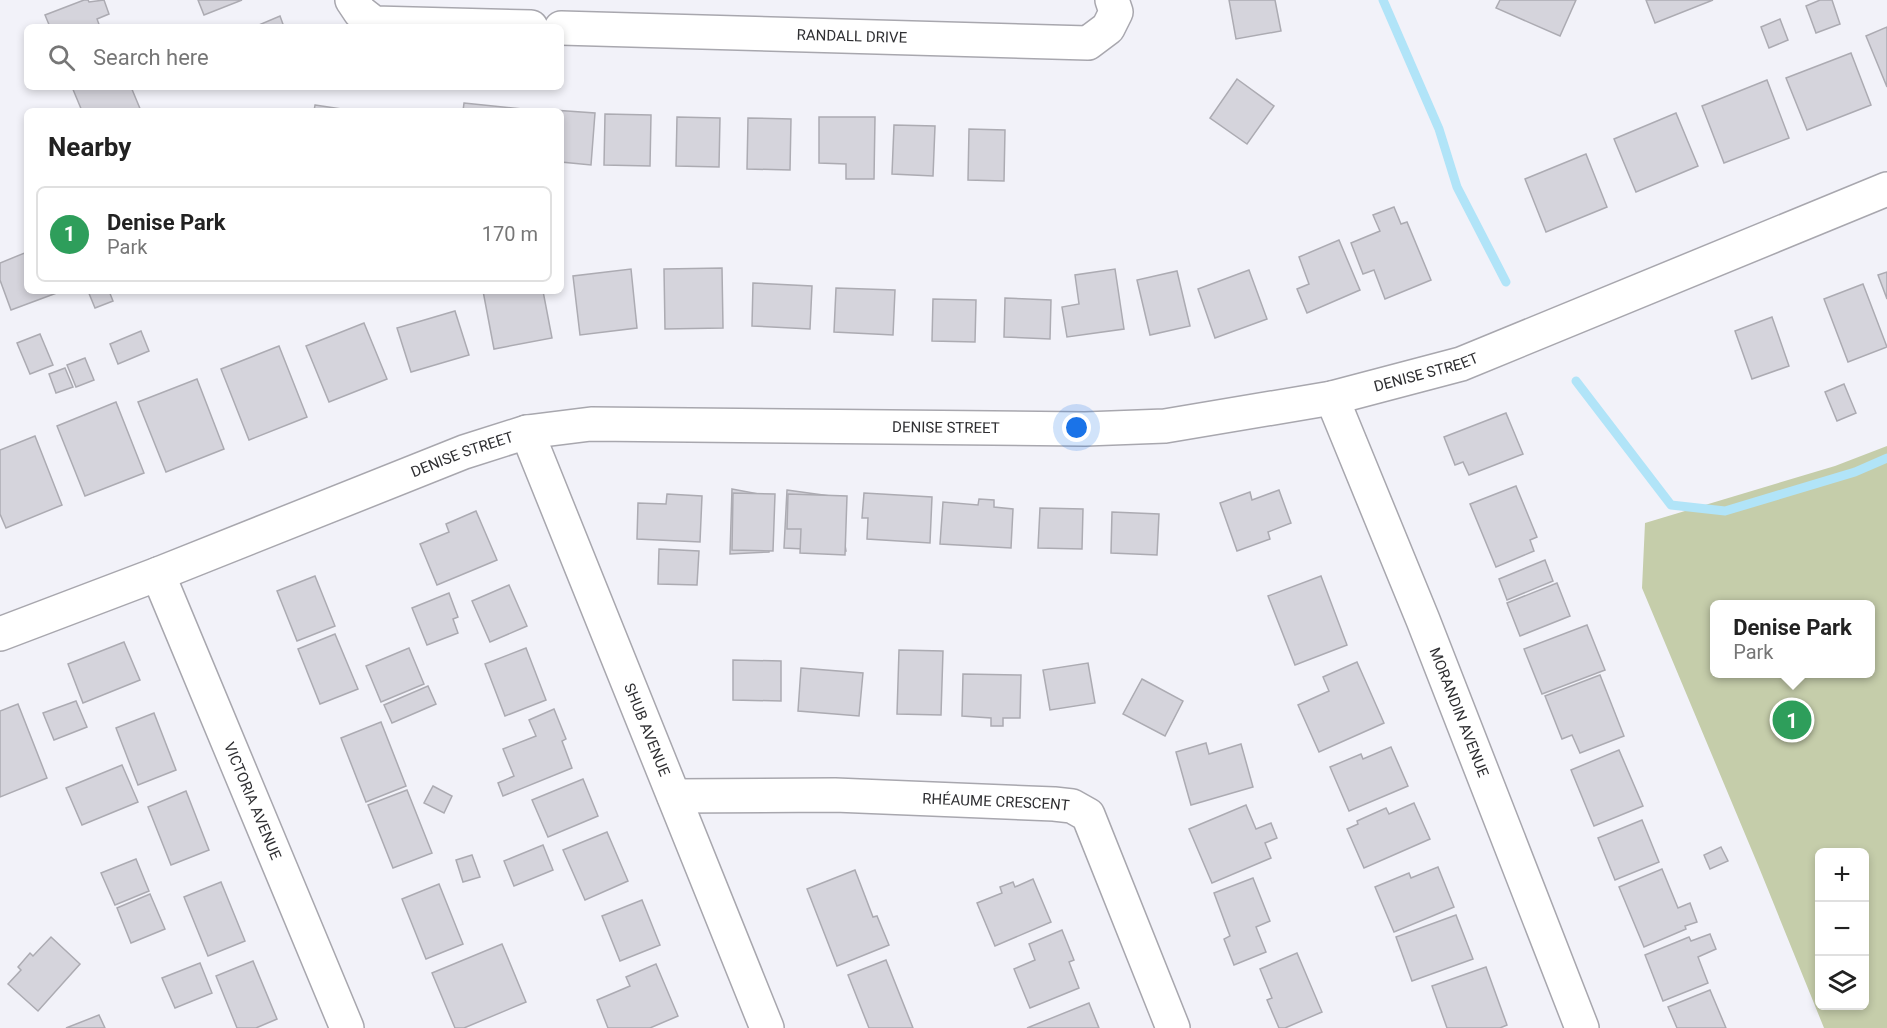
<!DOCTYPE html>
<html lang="en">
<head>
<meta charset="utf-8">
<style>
  body { margin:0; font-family:Roboto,sans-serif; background:#f6f6f6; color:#222 }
  .controls { position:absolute; right:18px; bottom:18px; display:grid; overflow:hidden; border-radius:9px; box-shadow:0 3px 9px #0003 }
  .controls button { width:54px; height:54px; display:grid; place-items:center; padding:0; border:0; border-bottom:2px solid #e0e0e0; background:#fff; color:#222; font:30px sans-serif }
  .you { position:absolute; left:1077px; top:428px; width:21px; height:21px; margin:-15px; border:4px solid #fff; border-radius:50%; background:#1a73e8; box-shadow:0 0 0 9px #1a73e833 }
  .badge { display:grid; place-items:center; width:39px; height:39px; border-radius:50%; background:#111827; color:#fff; font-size:20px; font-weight:700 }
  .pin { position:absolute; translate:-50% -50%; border:3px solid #fff; box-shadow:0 2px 6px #0006 }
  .popup { position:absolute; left:1710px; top:600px; width:165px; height:78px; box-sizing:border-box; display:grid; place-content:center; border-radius:9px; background:#fff; filter:drop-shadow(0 2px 4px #0005); font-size:20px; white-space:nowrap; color:#767676 }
  .popup b { font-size:22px; color:#222 }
  .popup::after { content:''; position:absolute; left:50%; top:100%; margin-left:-12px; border:12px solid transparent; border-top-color:#fff }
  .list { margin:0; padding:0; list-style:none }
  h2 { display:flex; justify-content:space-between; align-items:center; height:78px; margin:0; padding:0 24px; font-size:26px }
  h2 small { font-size:20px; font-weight:400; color:#767676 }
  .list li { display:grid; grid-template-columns:39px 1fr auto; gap:18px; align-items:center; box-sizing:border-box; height:96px; margin:0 12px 12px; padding:0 12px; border:2px solid #e0e0e0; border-radius:9px }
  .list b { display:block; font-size:22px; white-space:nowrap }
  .list p { margin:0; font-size:20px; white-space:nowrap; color:#767676 }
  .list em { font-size:20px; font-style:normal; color:#767676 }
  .icon { flex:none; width:33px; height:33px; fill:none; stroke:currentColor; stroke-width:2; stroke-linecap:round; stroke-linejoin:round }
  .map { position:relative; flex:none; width:1887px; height:1028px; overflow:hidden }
  .search { position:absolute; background:#fff; box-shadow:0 3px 9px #0003; left:24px; top:24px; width:540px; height:66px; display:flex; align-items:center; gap:15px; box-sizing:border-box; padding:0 21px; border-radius:9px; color:#767676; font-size:22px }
  .panel { position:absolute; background:#fff; box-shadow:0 3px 9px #0003; left:24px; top:108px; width:540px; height:186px; border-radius:9px }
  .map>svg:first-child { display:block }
  .green { fill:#c5cdaa; fill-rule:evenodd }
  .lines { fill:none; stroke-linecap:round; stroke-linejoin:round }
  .stream { stroke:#b1e4f8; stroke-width:9 }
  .building { fill:#d5d4dc; stroke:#acabb2; stroke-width:1.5 }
  .minor-casing { stroke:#a8a7ae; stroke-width:36 }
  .minor { stroke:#fff; stroke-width:33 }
  .labels { text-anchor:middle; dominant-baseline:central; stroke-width:4.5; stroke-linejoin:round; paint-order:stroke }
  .street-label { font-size:15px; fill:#2f2f32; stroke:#fff }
</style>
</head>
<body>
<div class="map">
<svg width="1887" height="1028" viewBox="0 0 1887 1028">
  <rect width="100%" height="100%" fill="#f2f2f9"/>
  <path class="green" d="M1887 446V1028H1824L1758 865 1642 588 1645 523 1835 466ZM1714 604H1870V674H1714ZM1820 852H1864V1006H1820Z"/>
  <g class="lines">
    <g class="stream">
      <path d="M1383 0 1439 129 1457 187 1506 282"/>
      <path d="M1576 381 1671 505 1725 511 1855 472 1887 458"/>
    </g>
  </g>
  <g class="building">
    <path d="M84 0H88L89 2 104 0 109 14 97 19 100 27H50L45 15Z"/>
    <path d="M198 0H242L204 15Z"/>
    <path d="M1229 0H1275L1281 31 1236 39Z"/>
    <path d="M1500 0H1576L1560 36 1496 8Z"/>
    <path d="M1646 0H1713L1655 23Z"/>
    <path d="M1820 0H1832L1840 24 1816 33 1806 6Z"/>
    <path d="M280 16 284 27H254Z"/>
    <path d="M1780 19 1788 40 1769 48 1761 27Z"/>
    <path d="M1887 27V87L1866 36Z"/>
    <path d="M1851 53 1871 105 1807 130 1786 78Z"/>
    <path d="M1237 79 1274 106 1247 144 1210 118Z"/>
    <path d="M1767 80 1789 138 1724 163 1702 106Z"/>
    <path d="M72 87H131L141 111H82Z"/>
    <path d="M464 103 522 109V111H463Z"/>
    <path d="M315 105 355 111H314Z"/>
    <path d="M553 110 595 113 591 165 561 162V111Z"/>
    <path d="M1676 113 1698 166 1636 192 1614 139Z"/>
    <path d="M605 114 651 115 650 166 604 165Z"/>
    <path d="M677 117 720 118 719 167 676 166Z"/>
    <path d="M819 117H875L874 179H846V164L819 163Z"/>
    <path d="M748 118 791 119 790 170 747 169Z"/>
    <path d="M894 125 935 126 933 176 892 174Z"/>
    <path d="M969 129 1005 130 1004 181 968 180Z"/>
    <path d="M1586 154 1607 207 1546 232 1525 179Z"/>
    <path d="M1394 207 1401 224 1407 222 1431 280 1385 299 1374 270 1363 274 1351 243 1380 231 1373 215Z"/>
    <path d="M1339 240 1360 290 1307 313 1297 289 1309 284 1299 257Z"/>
    <path d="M27 252V291H62L11 310 0 280V263Z"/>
    <path d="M722 268 723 328 665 329 664 269Z"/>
    <path d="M631 269 637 328 580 335 573 276Z"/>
    <path d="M1115 269 1124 329 1067 337 1062 307 1079 304 1075 275Z"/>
    <path d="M1249 270 1267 319 1215 338 1198 289Z"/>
    <path d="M1177 271 1190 326 1150 335 1137 280Z"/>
    <path d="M1887 272V299L1878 275Z"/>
    <path d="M753 283 812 286 810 329 752 326Z"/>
    <path d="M1863 284 1887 347 1848 362 1824 299Z"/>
    <path d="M836 288 895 290 893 335 834 332Z"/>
    <path d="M88 291H109L113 301 95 308Z"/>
    <path d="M483 291H543L552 338 494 349Z"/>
    <path d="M1005 298 1051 300 1050 339 1004 337Z"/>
    <path d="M933 299 976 300 975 342 932 341Z"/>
    <path d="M455 311 469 355 411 372 397 328Z"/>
    <path d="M1772 317 1789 366 1752 379 1735 331Z"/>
    <path d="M364 323 387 379 329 402 306 346Z"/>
    <path d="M141 331 149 351 118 364 110 344Z"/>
    <path d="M40 334 53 365 30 374 17 343Z"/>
    <path d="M279 346 307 417 249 440 221 369Z"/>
    <path d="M85 358 94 380 76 387 67 365Z"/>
    <path d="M65 368 73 387 56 393 49 374Z"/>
    <path d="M197 379 224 449 166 472 138 402Z"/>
    <path d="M1844 384 1856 413 1837 421 1825 392Z"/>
    <path d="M116 402 144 473 85 496 57 426Z"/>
    <path d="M1506 413 1523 454 1469 475 1463 462 1455 465 1444 437Z"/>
    <path d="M35 436 62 505 6 528 0 514V450Z"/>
    <path d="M1516 486 1537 537 1530 540 1534 551 1496 567 1470 504Z"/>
    <path d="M732 489 770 496 769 552 730 554Z"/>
    <path d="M787 490 837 497 846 551 784 548Z"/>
    <path d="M1279 490 1291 523 1268 532 1270 539 1237 551 1220 503 1250 492 1252 500Z"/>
    <path d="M733 493 775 494 773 551 732 550Z"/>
    <path d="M864 493 932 497 930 543 867 539 868 518H862Z"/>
    <path d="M667 494 702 496 700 542 637 539 638 503 666 504Z"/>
    <path d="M788 494 847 496 845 555 800 553 801 529H787Z"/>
    <path d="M979 499 994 500V507L1013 509 1011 548 940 544 943 502 978 505Z"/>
    <path d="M1040 508 1083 509 1082 549 1038 548Z"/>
    <path d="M476 511 497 560 437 585 420 544 449 532 446 524Z"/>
    <path d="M1112 512 1159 514 1157 555 1111 553Z"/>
    <path d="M659 549 699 551 697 585 658 584Z"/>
    <path d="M1545 560 1553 581 1507 600 1499 579Z"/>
    <path d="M315 576 335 626 297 641 277 591Z"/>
    <path d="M1321 576 1347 645 1295 665 1268 596Z"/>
    <path d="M1557 583 1570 616 1520 636 1507 603Z"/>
    <path d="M509 585 527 626 490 642 472 601Z"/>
    <path d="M449 593 458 617 453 619 458 633 427 645 412 608Z"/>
    <path d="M1587 625 1605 670 1542 694 1524 649Z"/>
    <path d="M335 634 358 689 320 704 298 649Z"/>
    <path d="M124 642 140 680 83 703 68 664Z"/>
    <path d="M409 648 424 684 381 702 366 666Z"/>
    <path d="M526 648 546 700 505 716 485 664Z"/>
    <path d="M899 650 943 651 941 715 897 714Z"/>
    <path d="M733 660 781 661V701L733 700Z"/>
    <path d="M1357 662 1384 723 1319 752 1298 705 1329 691 1323 677Z"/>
    <path d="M1088 663 1095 703 1050 710 1043 670Z"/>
    <path d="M801 668 863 673 859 716 798 711Z"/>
    <path d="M963 674 1021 675 1020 718H1003V726H991V718L962 716Z"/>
    <path d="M1600 675 1624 736 1580 753 1572 735 1562 739 1545 696Z"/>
    <path d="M1142 679 1183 701 1165 736 1123 714Z"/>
    <path d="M428 686 436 704 392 723 384 705Z"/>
    <path d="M76 701 87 727 54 740 43 713Z"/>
    <path d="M18 704 47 778 0 797V711Z"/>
    <path d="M554 709 566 739 562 741 572 768 503 796 498 783 514 776 503 749 536 736 529 720Z"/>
    <path d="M154 713 176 770 138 785 116 728Z"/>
    <path d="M381 722 406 786 366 802 341 738Z"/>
    <path d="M1206 743 1209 754 1241 744 1253 787 1191 805 1176 752Z"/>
    <path d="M1391 747 1408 786 1349 811 1330 767 1361 754 1363 759Z"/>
    <path d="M1619 750 1643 806 1594 826 1571 770Z"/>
    <path d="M122 765 138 802 82 825 66 788Z"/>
    <path d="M583 779 598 816 548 837 532 800Z"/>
    <path d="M433 786 452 796 444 813 424 803Z"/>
    <path d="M407 790 432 853 393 868 368 805Z"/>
    <path d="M186 791 209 850 171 865 148 807Z"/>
    <path d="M1414 803 1430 839 1364 868 1347 829 1358 824 1357 821 1386 808 1389 814Z"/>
    <path d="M1246 805 1256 829 1271 823 1277 838 1265 843 1271 858 1212 883 1189 829Z"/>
    <path d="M1642 820 1659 862 1615 880 1598 838Z"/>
    <path d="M607 832 628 881 585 900 563 850Z"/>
    <path d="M543 845 553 870 514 886 504 861Z"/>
    <path d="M1721 847 1728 861 1710 869 1704 855Z"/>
    <path d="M472 855 480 877 463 882 456 860Z"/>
    <path d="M136 859 149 891 115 905 101 873Z"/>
    <path d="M1438 867 1454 907 1394 932 1375 887 1409 873 1411 878Z"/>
    <path d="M1662 869 1678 908 1690 903 1697 922 1685 926 1686 929 1644 947 1619 887Z"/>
    <path d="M855 870 873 917 877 916 889 945 837 966 807 889Z"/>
    <path d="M1253 878 1270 921 1256 927 1266 952 1234 965 1224 939 1230 936 1214 893Z"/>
    <path d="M1033 879 1051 922 995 946 977 903 1002 893 1000 887 1013 882 1015 887Z"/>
    <path d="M221 882 245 941 208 956 184 897Z"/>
    <path d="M439 884 463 944 426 959 402 899Z"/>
    <path d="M150 894 165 929 131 943 117 908Z"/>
    <path d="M642 900 660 945 620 961 602 916Z"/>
    <path d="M1456 915 1473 959 1412 981 1396 937Z"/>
    <path d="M1062 930 1074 960 1069 962 1079 988 1030 1008 1014 969 1035 960 1029 944Z"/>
    <path d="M1710 934 1716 949 1698 957 1708 983 1663 1001 1645 955 1689 937 1691 941Z"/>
    <path d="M51 937 80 964 38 1011 8 984 21 970 18 967 30 953 33 956Z"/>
    <path d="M502 944 526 1002 464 1028H455L432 973Z"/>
    <path d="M1297 953 1322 1012 1285 1028H1279L1267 1000 1272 998 1260 969Z"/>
    <path d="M886 960 913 1028H869L848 975Z"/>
    <path d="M253 961 277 1019 256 1028H237L216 976Z"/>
    <path d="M200 963 212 993 175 1008 162 978Z"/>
    <path d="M656 964 678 1016 650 1028H608L597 1000 630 986 626 977Z"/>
    <path d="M1486 967 1507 1025 1500 1028H1447L1432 986Z"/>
    <path d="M1710 990 1726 1028H1677L1668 1007Z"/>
    <path d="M1089 1003 1099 1028H1027Z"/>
    <path d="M99 1015 105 1028H66Z"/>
  </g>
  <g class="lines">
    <g class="minor-casing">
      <g id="minor">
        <path d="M352 0 360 12 374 23 531 27"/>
        <path id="s1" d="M561 28 1088 43 1108 28 1116 12 1112 0"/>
        <path id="s2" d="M1332 398 1423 620 1582 1028"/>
        <path id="s3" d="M527 432 767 1028"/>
        <path id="s4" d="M158 574 347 1028"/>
        <path id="s5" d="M0 634 158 574 464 452 527 432 591 424 1085 429 1165 426 1332 398 1461 364 1887 189"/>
        <path id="s6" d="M674 796 835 795 1054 804 1072 806 1088 815 1173 1028"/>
      </g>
    </g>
    <use href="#minor" class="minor"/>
  </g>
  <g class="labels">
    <g class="street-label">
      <text stroke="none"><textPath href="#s1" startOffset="291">RANDALL DRIVE</textPath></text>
      <text stroke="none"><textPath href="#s5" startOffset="1470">DENISE STREET</textPath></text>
      <text stroke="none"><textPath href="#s5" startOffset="984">DENISE STREET</textPath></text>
      <text stroke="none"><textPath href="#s5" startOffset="496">DENISE STREET</textPath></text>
      <text stroke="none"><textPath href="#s2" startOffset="339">MORANDIN AVENUE</textPath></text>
      <text stroke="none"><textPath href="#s3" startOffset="321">SHUB AVENUE</textPath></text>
      <text stroke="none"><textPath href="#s4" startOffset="246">VICTORIA AVENUE</textPath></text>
      <text stroke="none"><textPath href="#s6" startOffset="322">RHÉAUME CRESCENT</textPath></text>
    </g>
  </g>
</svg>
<div class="controls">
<button>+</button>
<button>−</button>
<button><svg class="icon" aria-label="layers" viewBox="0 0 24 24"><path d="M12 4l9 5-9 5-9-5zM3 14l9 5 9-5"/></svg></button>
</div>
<div class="you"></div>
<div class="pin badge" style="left:1792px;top:720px;background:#2e9e5b">1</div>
<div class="popup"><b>Denise Park</b>Park</div>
<div class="search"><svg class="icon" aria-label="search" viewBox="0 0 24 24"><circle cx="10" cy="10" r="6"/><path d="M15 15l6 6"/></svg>Search here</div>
<section class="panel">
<h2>Nearby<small></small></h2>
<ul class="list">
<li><span class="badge" style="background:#2e9e5b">1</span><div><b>Denise Park</b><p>Park</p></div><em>170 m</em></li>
</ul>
</section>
</div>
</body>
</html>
